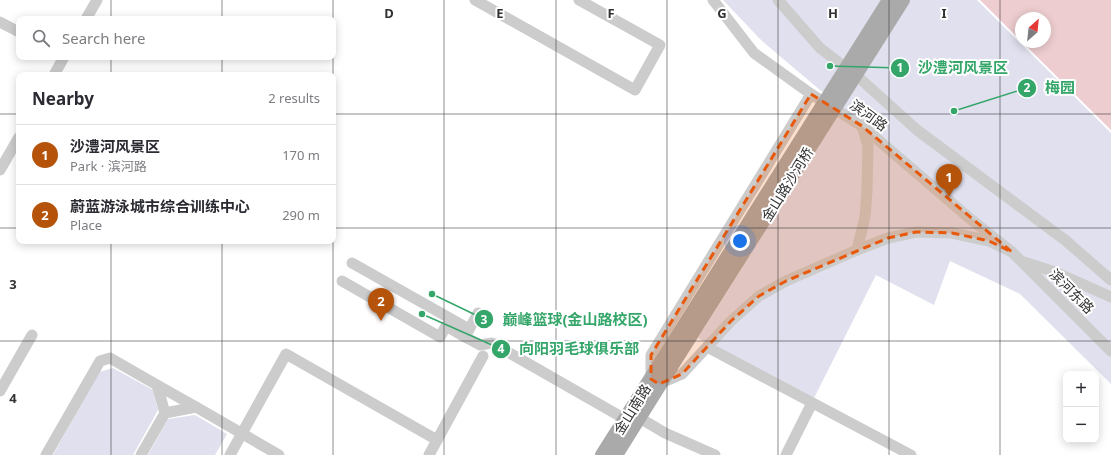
<!DOCTYPE html>
<html lang="en">
<head>
<meta charset="utf-8">
<style>
  body { margin:0; font-family:"Noto Sans","Noto Sans SC",sans-serif; background:#f7f7f7; color:#2b2b33 }
  .controls { position:absolute; right:12px; bottom:12px; display:grid; overflow:hidden; border-radius:8px; box-shadow:0 2px 10px #0003 }
  .controls button { width:36px; height:36px; display:grid; place-items:center; padding:0; border:0; border-bottom:1px solid #e1e1e2; background:#fff; color:#2b2b33; font:20px sans-serif }
  .compass { position:absolute; left:1015px; top:12px; width:36px; height:36px; border-radius:50%; background:#fff; box-shadow:0 2px 10px #0003; rotate:27deg }
  .you { position:absolute; left:740px; top:241px; width:14px; height:14px; margin:-10px; border:3px solid #fff; border-radius:50%; background:#1a73e8; box-shadow:0 0 0 6px #1a73e833 }
  .badge { display:grid; place-items:center; width:26px; height:26px; border-radius:50%; background:#b45309; color:#fff; font-size:13px; font-weight:700 }
  .pin { position:absolute; translate:-50% -33px; filter:drop-shadow(0 1px 2px #0008) }
  .pin::after { content:''; position:absolute; top:21px; width:14px; height:12px; background:inherit; clip-path:polygon(0 0,100% 0,50% 100%) }
  .list { margin:0; padding:0; list-style:none }
  h2 { display:flex; justify-content:space-between; align-items:center; height:52px; margin:0; padding:0 16px; font-size:17px }
  h2 small { font-size:13px; font-weight:400; color:#7c7c81 }
  .list li { display:grid; grid-template-columns:26px 1fr auto; gap:12px; align-items:center; box-sizing:border-box; height:60px; padding:0 16px; border-top:1px solid #e1e1e2 }
  .list b { display:block; font-size:15px; white-space:nowrap }
  .list p { margin:0; font-size:13px; white-space:nowrap; color:#7c7c81 }
  .list em { font-size:13px; font-style:normal; color:#7c7c81 }
  .icon { flex:none; width:22px; height:22px; fill:none; stroke:currentColor; stroke-width:2; stroke-linecap:round; stroke-linejoin:round }
  .map { position:relative; flex:none; width:1111px; height:455px; overflow:hidden }
  .search { position:absolute; background:#fff; box-shadow:0 2px 10px #0003; left:16px; top:16px; width:320px; height:44px; display:flex; align-items:center; gap:10px; box-sizing:border-box; padding:0 14px; border-radius:8px; color:#7c7c81; font-size:15px }
  .panel { position:absolute; background:#fff; box-shadow:0 2px 10px #0003; left:16px; top:72px; width:320px; height:172px; border-radius:8px }
  .map>svg:first-child { display:block }
  .green { fill:#e0e0ee }
  .water { fill:#edcdcf }
  .lines { fill:none; stroke-linecap:round; stroke-linejoin:round }
  .minor { stroke:#ccc; stroke-width:11 }
  .major { stroke:#aaa; stroke-width:14 }
  .major-bridge { stroke:#aaa; stroke-width:14 }
  .marked { fill:#e8590c; fill-opacity:0.2; stroke:#e8590c; stroke-width:3; stroke-dasharray:8 5; stroke-linejoin:round }
  .grid { fill:none; stroke:#323232; stroke-width:1; stroke-opacity:0.55 }
  .labels { text-anchor:middle; dominant-baseline:central; stroke-width:4; stroke-linejoin:round; paint-order:stroke }
  .street-label { font-size:14px; fill:#323232; stroke:#fff }
  .grid-label { font-size:13px; text-anchor:middle; font-weight:bold; fill:#323232; stroke:#fff; stroke-width:4; stroke-linejoin:round; paint-order:stroke }
  .leader { fill:none; stroke:#35a66a; stroke-width:1.5 }
  .callout-dot { fill:#35a66a; stroke:#fff; stroke-width:1.5 }
  .mark-label { font-size:12px; text-anchor:middle; font-weight:bold; fill:#fff }
  .callout-label { font-size:15px; text-anchor:middle; font-weight:bold; fill:#35a66a; stroke:#fff; stroke-width:4; stroke-linejoin:round; paint-order:stroke }
</style>
</head>
<body>
<div class="map">
<svg width="1111" height="455" viewBox="0 0 1111 455">
  <rect width="100%" height="100%" fill="#fff"/>
  <g class="green">
    <path d="M723 0H977L1111 133V384L1020 294 950 261 934 305 876 275 814 398 698 338 844 106 820 90 762 41Z"/>
    <path d="M113 368 153 390 158 410 133 455H53L99 372Z"/>
    <path d="M195 415 227 434 215 455H148L168 419Z"/>
  </g>
  <path class="water" d="M980 0H1111V130L1022 42H1045V18H1021V41Z"/>
  <g class="lines">
    <g class="minor">
      <path d="M475 0 635 90 660 45 579 0"/>
      <path d="M713 0 754 53 811 94 862 126 968 217 1012 252 1111 351"/>
      <path d="M778 0 820 48 846 68"/>
      <path d="M86 19 97 0"/>
      <path d="M0 22 19 32"/>
      <path d="M54 75 64 57"/>
      <path d="M856 75 917 130 1065 240 1111 280"/>
      <path d="M811 94 651 355V379L659 384 682 374 731 321 759 296 786 281 857 250 888 238 916 232 952 233 989 241 1012 252"/>
      <path d="M0 170 19 137"/>
      <path d="M857 250 865 217 867 190 868 146 862 126"/>
      <path d="M1024 262 1055 272 1111 297"/>
      <path d="M352 263 469 329"/>
      <path d="M342 281 440 337 446 326 465 337"/>
      <path d="M478 313 465 337 480 345 492 343 625 419"/>
      <path d="M707 347 911 455"/>
      <path d="M157 385 196 407"/>
      <path d="M0 391 32 335"/>
      <path d="M638 417 665 433 715 455"/>
      <path d="M46 455 100 361 110 358 157 385 165 413"/>
      <path d="M141 455 165 413 196 407 279 455"/>
      <path d="M230 455 286 354 437 440"/>
      <path d="M429 455 483 356"/>
      <path d="M786 455 812 403"/>
    </g>
    <g class="major">
      <path d="M602 455 661 362"/>
      <path d="M616 455 671 367"/>
    </g>
    <g class="major-bridge">
      <path d="M661 362 889 0"/>
      <path d="M671 367 903 0"/>
    </g>
  </g>
  <path class="marked" d="M811 94 862 126 1012 252 989 241 952 233 916 232 888 238 786 281 759 296 731 321 682 374 659 384 651 379V355Z"/>
  <path class="grid" d="M111 0V19M222 0V19M333 0V455M444 0V455M556 0V455M667 0V455M778 0V455M889 0V455M1000 0V455M111 57V75M222 57V75M0 114H19M333 114H1111M0 228H19M333 228H1111M111 241V455M222 241V455M0 341H1111"/>
  <g class="labels">
    <g class="street-label">
      <text transform="translate(869 115) rotate(36)">滨河路</text>
      <text transform="translate(787 184) rotate(-58)">金山路沙河桥</text>
      <text transform="translate(1072 291) rotate(45)">滨河东路</text>
      <text transform="translate(632 409) rotate(-58)">金山南路</text>
    </g>
  </g>
  <g class="grid-label">
    <text x="389" y="18">D</text>
    <text x="500" y="18">E</text>
    <text x="611" y="18">F</text>
    <text x="722" y="18">G</text>
    <text x="833" y="18">H</text>
    <text x="944" y="18">I</text>
    <text x="13" y="289">3</text>
    <text x="13" y="403">4</text>
  </g>
  <path class="leader" d="M830 66L900 68M954 111L1027 88M432 294L484 319M422 314L501 349"/>
  <g class="callout-dot">
    <circle cx="830" cy="66" r="4"/>
    <circle cx="954" cy="111" r="4"/>
    <circle cx="432" cy="294" r="4"/>
    <circle cx="422" cy="314" r="4"/>
    <circle cx="900" cy="68" r="10"/>
    <circle cx="1027" cy="88" r="10"/>
    <circle cx="484" cy="319" r="10"/>
    <circle cx="501" cy="349" r="10"/>
  </g>
  <g class="mark-label">
    <text x="900" y="72">1</text>
    <text x="1027" y="92">2</text>
    <text x="484" y="324">3</text>
    <text x="501" y="353">4</text>
  </g>
  <g class="callout-label">
    <text x="963" y="73">沙澧河风景区</text>
    <text x="1060" y="93">梅园</text>
    <text x="575" y="325">巅峰篮球(金山路校区)</text>
    <text x="579" y="354">向阳羽毛球俱乐部</text>
  </g>
</svg>
<div class="controls">
<button>+</button>
<button>−</button>
</div>
<svg class="compass" viewBox="-18 -18 36 36"><path d="M0-13l5 13h-10z" fill="#e53935"/><path d="M0 13l5-13h-10z" fill="#7c7c81"/></svg>
<div class="you"></div>
<div class="pin badge" style="left:949px;top:197px">1</div>
<div class="pin badge" style="left:381px;top:321px">2</div>
<div class="search"><svg class="icon" aria-label="search" viewBox="0 0 24 24"><circle cx="10" cy="10" r="6"/><path d="M15 15l6 6"/></svg>Search here</div>
<section class="panel">
<h2>Nearby<small>2 results</small></h2>
<ul class="list">
<li><span class="badge">1</span><div><b>沙澧河风景区</b><p>Park · 滨河路</p></div><em>170 m</em></li>
<li><span class="badge">2</span><div><b>蔚蓝游泳城市综合训练中心</b><p>Place</p></div><em>290 m</em></li>
</ul>
</section>
</div>
</body>
</html>
